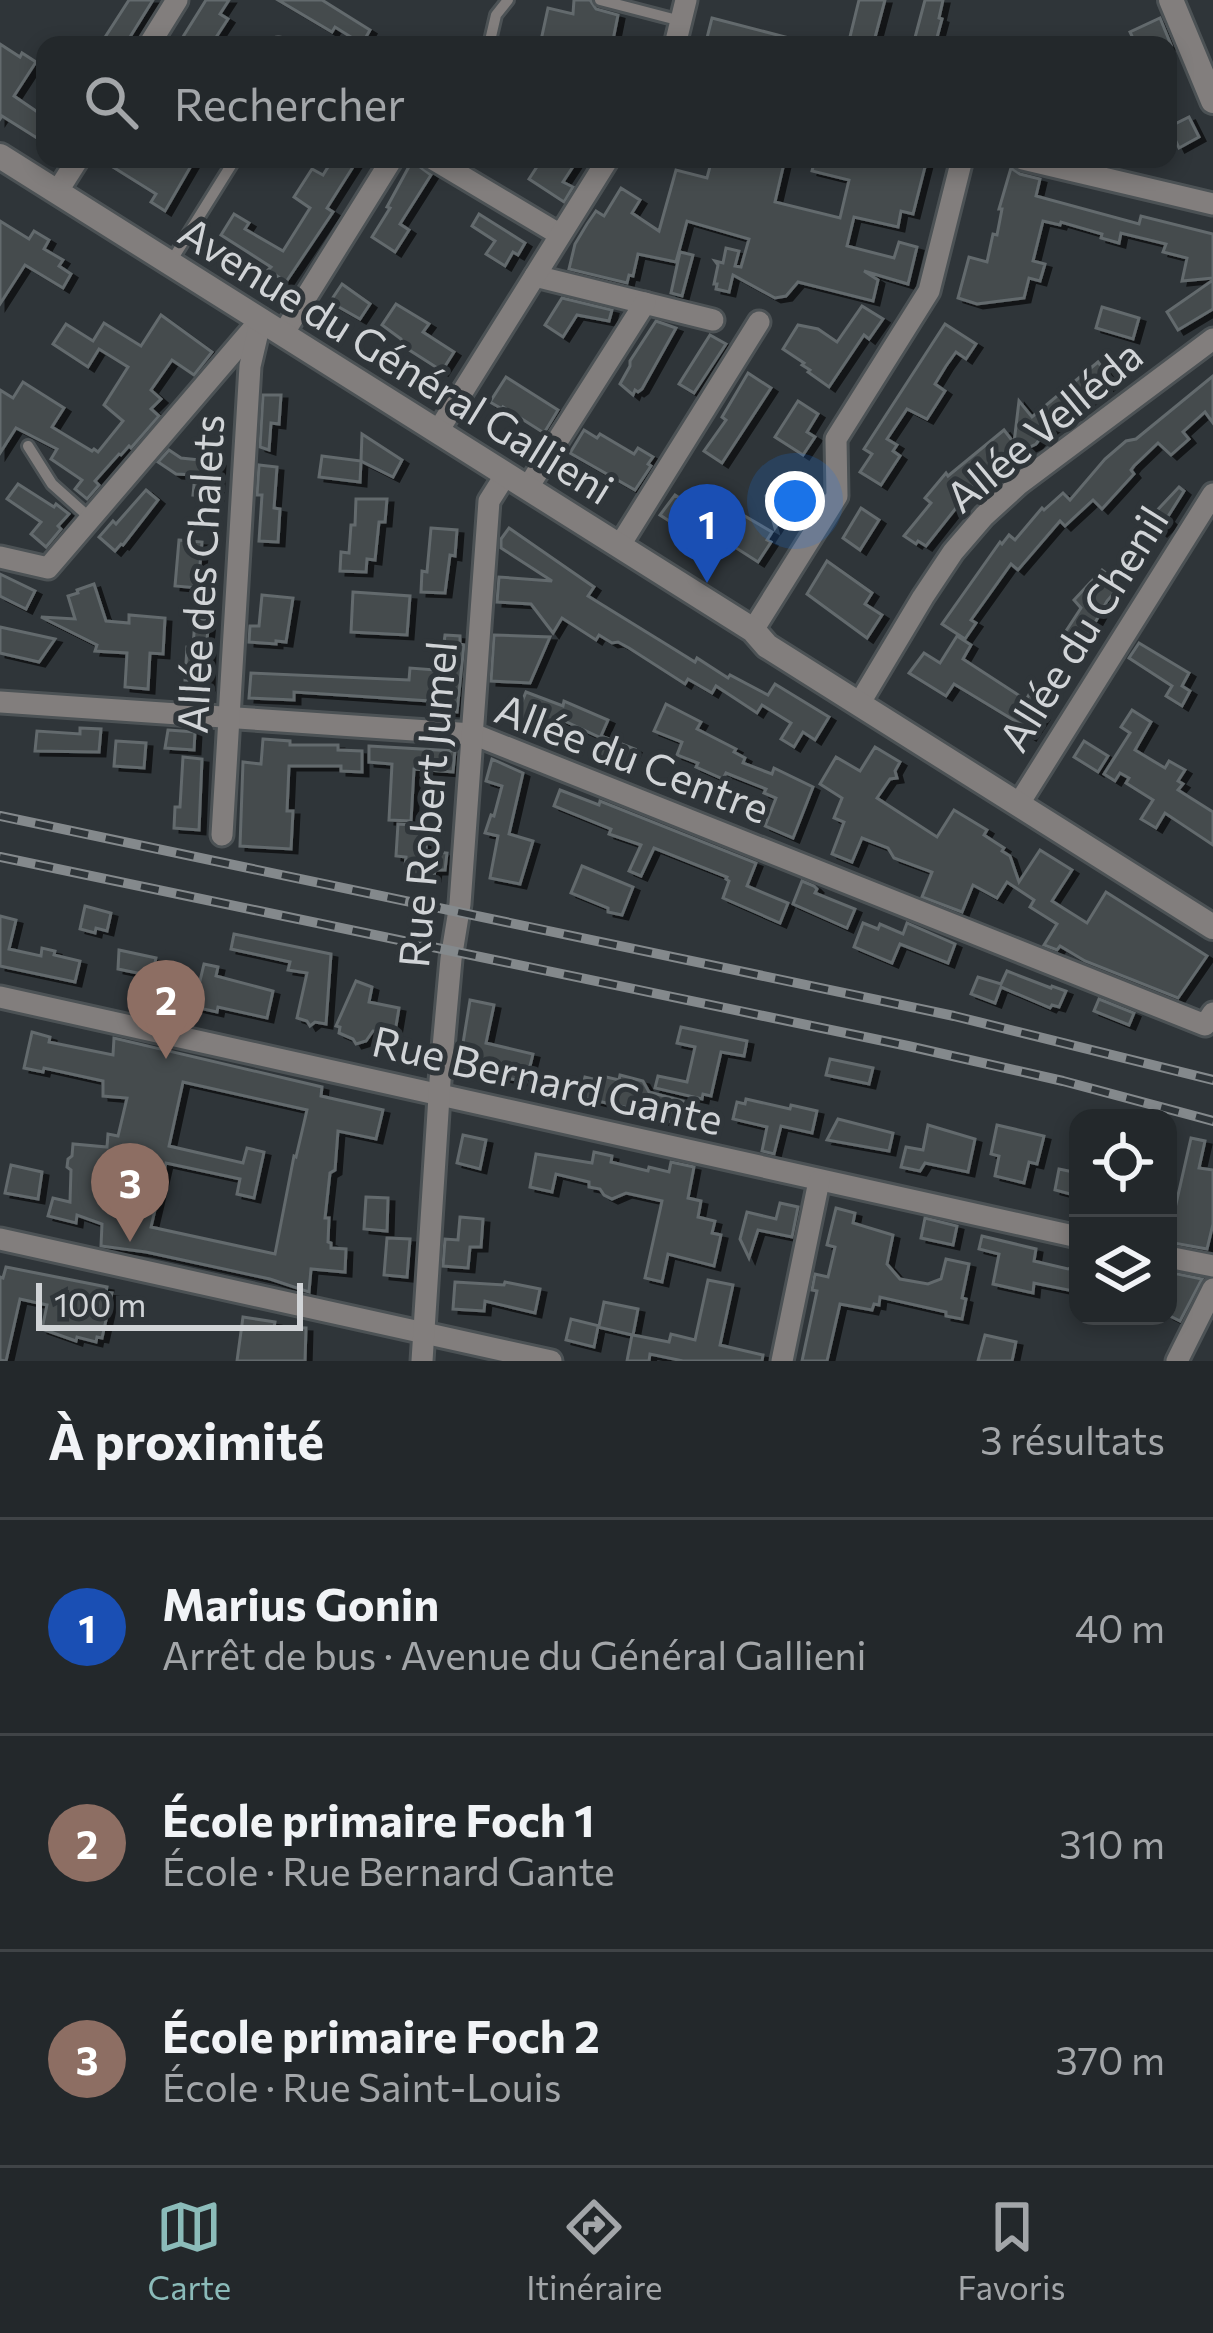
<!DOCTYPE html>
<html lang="fr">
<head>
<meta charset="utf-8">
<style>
  body { margin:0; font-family:Commissioner,sans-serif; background:#2b3033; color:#f1f3f6 }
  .controls { position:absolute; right:36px; bottom:36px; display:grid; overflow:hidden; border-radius:24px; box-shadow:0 6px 18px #0003 }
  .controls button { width:108px; height:108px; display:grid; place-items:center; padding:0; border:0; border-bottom:3px solid #404447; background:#23282b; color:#f1f3f6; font:60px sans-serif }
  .scale { position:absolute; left:36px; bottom:30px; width:267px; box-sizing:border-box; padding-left:12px; border:6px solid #d1d4d7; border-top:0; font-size:33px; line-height:42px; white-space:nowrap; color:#d1d4d7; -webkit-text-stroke:9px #2f3539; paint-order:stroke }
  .you { position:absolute; left:795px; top:501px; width:42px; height:42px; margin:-30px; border:9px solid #fff; border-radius:50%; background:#1a73e8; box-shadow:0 0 0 18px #1a73e833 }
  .badge { display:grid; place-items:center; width:78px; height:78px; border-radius:50%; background:#8bbbb9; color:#fff; font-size:39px; font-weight:700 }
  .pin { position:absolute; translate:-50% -99px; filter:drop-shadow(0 3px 6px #0008) }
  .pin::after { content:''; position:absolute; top:63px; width:42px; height:36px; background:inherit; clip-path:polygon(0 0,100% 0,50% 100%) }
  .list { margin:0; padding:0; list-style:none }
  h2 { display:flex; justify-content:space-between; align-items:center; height:156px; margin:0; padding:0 48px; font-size:51px }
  h2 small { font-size:39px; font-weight:400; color:#a3a6a9 }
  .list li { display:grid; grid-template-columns:78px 1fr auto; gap:36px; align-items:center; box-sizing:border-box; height:216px; padding:0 48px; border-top:3px solid #404447 }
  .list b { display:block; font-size:45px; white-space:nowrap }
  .list p { margin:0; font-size:39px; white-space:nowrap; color:#a3a6a9 }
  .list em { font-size:39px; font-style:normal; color:#a3a6a9 }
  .icon { flex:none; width:66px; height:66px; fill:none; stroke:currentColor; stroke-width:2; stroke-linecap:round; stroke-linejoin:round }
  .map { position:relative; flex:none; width:1213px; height:1361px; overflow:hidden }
  .search { position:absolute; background:#23282b; box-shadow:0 6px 18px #0003; left:36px; right:36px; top:36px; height:132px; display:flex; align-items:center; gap:30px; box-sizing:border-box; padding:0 42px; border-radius:24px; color:#a3a6a9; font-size:45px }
  .sheet { height:804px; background:#23282b }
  nav { display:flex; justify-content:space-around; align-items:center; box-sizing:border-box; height:168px; border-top:3px solid #404447; background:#23282b; font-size:33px; color:#a3a6a9 }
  nav a { display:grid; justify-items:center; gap:6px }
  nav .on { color:#8bbbb9 }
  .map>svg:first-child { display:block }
  .building { fill:#444b4e; stroke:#636a6d; stroke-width:3; fill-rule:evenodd; filter:url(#shadow) }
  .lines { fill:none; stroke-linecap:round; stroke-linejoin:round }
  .service-casing { stroke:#4c5255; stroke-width:16 }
  .minor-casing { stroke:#4c5255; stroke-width:27 }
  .tertiary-casing { stroke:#4c5255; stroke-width:30 }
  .service { stroke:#827e7d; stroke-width:10 }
  .minor { stroke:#827e7d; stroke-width:21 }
  .tertiary { stroke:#827e7d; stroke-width:24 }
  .rail-casing { stroke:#84898c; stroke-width:10 }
  .rail { stroke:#2f3539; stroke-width:6; stroke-dasharray:18; stroke-linecap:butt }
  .labels { text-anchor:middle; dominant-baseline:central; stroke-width:10; stroke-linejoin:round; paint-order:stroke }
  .street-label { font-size:42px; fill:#d1d4d7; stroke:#2f3539 }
</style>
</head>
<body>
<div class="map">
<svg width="1213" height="1361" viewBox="0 0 1213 1361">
  <defs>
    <filter id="shadow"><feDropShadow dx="6" dy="4" stdDeviation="0" flood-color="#0009"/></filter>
  </defs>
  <rect width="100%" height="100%" fill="#2f3539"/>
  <g class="building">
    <path d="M129 0H153L125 45H100Z"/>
    <path d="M206 0H229L220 14 228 19 211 45H189L181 40Z"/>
    <path d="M278 0H322L370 30 362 44 335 27 332 32Z"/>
    <path d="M574 0H590L596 9 618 15 612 45H540L548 8 573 14Z"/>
    <path d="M859 0H885L873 45H848Z"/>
    <path d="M925 0H943L939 18 942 19 935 45H913Z"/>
    <path d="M712 18 797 40 796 45H717L706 42Z"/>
    <path d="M1160 18 1171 45H1136L1130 32Z"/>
    <path d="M0 44 20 57 22 53 36 62 14 96 45 117V143L2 116 0 119Z"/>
    <path d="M1189 117 1199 137 1179 148 1169 127Z"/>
    <path d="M100 159H195L165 211 151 202 156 194Z"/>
    <path d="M333 159H358L327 208 333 212 286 282 268 270 271 267 221 235 234 214 249 223 245 229 283 251 310 208 294 197 312 169 323 175Z"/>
    <path d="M542 159H578L563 182 573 187 564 202 529 179Z"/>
    <path d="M712 159H785L775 202 840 218 849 180 812 171 815 159H896L908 162V159H927L913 214 901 211 898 227 854 217 847 246 894 258 899 242 917 247 908 284 864 271 878 280 873 301 798 282 786 296 775 298 733 275 729 292 716 289 717 284H714L718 265 715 261 723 263 726 248 739 251 735 266 741 267 749 239 687 221 676 262 638 254 633 276 629 275 627 283 569 269 575 244 587 224 596 211 604 216 621 188 640 200 632 213 659 231 676 170 707 178Z"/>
    <path d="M412 161 431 175 400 224 409 230 395 252 372 237 390 208 387 207Z"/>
    <path d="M1011 168 1020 174 1040 179 1036 196 1139 224 1141 216 1213 234V278L1182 281 1187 258 1163 252 1166 244 1121 233 1119 243 1101 238 1102 234 1061 222 1060 225 1043 221 1033 261 1045 264 1040 281 1029 278 1024 298 977 304 958 298 969 257 987 262 993 234 997 235 1002 209H999Z"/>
    <path d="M479 214 525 243 518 255 513 252 505 266 486 254 495 241 472 226Z"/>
    <path d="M0 221 29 239 34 231 49 240 44 249 63 260 59 266 71 274 63 288 25 265 0 304Z"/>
    <path d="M680 252 693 255 682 296 671 293Z"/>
    <path d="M1213 280V309L1178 330 1167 312Z"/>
    <path d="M342 284 370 304 360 319 330 302Z"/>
    <path d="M562 298 612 310 609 321 577 315 563 337 545 325Z"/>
    <path d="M396 304 429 324 423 332 454 352 442 371 403 346 401 339 382 325Z"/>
    <path d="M862 306 883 319 869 339 864 335 829 387 808 372 810 370 802 365 804 363 783 349 798 325 818 329 837 342Z"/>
    <path d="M1102 307 1139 318 1133 339 1096 328Z"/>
    <path d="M161 315 212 352 194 375 172 360 151 390 161 399 151 409 159 416 131 448 129 446 121 455 119 454 95 481 99 485 87 499 75 489 82 480 51 459 57 449 16 428 0 453V390L13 398 23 382 64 408 52 427 92 451 94 449 98 452 123 421 104 405 128 367 99 349 88 367 53 344 66 324 93 341 104 323 141 346Z"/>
    <path d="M656 321 676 328 642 389 638 392 635 390 633 395 620 384 630 366V361Z"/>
    <path d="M945 324 976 344 966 359 956 352 946 366 935 384 945 391 927 419 907 409 887 439 897 445 893 451 900 456 881 485 860 472 872 454 864 449Z"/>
    <path d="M710 335 726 344 694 393 679 384Z"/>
    <path d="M1098 362 1113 382 1042 436 1036 444 1028 448 978 487 975 484 926 546 918 541 916 544 904 536 931 503 925 498 946 473 948 476 1004 430 1014 443 1019 401 1032 417Z"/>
    <path d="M748 373 771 388 722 463 704 451 726 420 722 417Z"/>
    <path d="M1213 376V423L1205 412 1183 432 1189 439 1171 455 1158 443 1134 466 1131 470 1134 474 1102 509 1093 500 1065 526 1060 521 1018 570 1011 564 971 620 976 623 965 639 942 624 1000 542 1002 544 1009 535 1015 540 1042 508 1044 510 1063 493 1070 500 1105 459 1126 441 1136 439Z"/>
    <path d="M506 377 558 410 544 433 503 407 502 409 490 402Z"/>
    <path d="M263 395H281L279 424 271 423 269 450 260 447Z"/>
    <path d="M798 401 818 414 807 432 815 437 803 455 775 437Z"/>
    <path d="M584 430 597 438 600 434 634 454 638 448 653 457 648 464 651 466 635 490 570 453Z"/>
    <path d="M362 434 402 460 393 477 361 461Z"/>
    <path d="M169 450 181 458 219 462 217 496 193 495 195 475 176 474 158 462Z"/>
    <path d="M322 456 361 461 360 482 319 477Z"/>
    <path d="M259 465 277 467 274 508 280 509 278 542 259 541 262 495H257Z"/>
    <path d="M781 483 790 489 798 487 802 496 814 504 802 523 785 512 775 528 766 496 771 489 778 488Z"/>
    <path d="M18 484 54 507 56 504 69 514 58 526 61 529 46 547 31 534 41 522 7 499Z"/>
    <path d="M1179 487 1184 491 1167 518 1171 522 1161 532 1148 520Z"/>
    <path d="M146 490 158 500 123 545 121 544 115 551 99 537 113 521 116 524Z"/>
    <path d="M675 495 701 512 706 505 713 510 719 501 772 532 767 540 771 542 758 562 716 535 713 540 681 520 677 526 660 515Z"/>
    <path d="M356 499H387L385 522H379L375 560 367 559 366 572 340 571 341 552 349 553 351 525H355Z"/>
    <path d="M861 508 879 520 860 550 843 538Z"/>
    <path d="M431 528 457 530 455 556 450 555 445 593 421 592 422 571 427 572Z"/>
    <path d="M509 528 594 587 588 596 661 641 695 662 697 658 728 678 730 675 768 695 775 684 829 717 815 740 803 732 794 747 781 739 791 723 762 705 757 713 716 686 712 693 688 679 685 684 629 648 618 642 612 643 599 635 596 640 562 618 553 633 531 604 497 602 499 577 552 581 501 548V539Z"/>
    <path d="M179 540 202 542 198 588 175 586Z"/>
    <path d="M827 561 872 593 865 604 882 615 867 638 807 594Z"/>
    <path d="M1102 570 1121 585 1107 601 1082 646 1064 634 1081 608 1074 600Z"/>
    <path d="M0 574 35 591 26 609 0 596Z"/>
    <path d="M94 584 106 621 129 623V615L165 618 163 654 150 653 148 689 125 687 127 653 95 651 97 645 41 617 75 619 68 596 78 593 77 590Z"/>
    <path d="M353 592 410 596 407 635 351 632Z"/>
    <path d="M262 595 293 598 286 642 276 641V644L249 642 250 626H259Z"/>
    <path d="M195 620 209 621 206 648 209 649 208 686 194 685V681H185L187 647H193Z"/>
    <path d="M0 627 55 639 39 662 0 653Z"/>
    <path d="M445 635 460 636V644L464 645 457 712 437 711V708L428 707 429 701 355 696 294 692V700L249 698 251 673 409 680 410 668 435 670 436 655H440V643H444Z"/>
    <path d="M494 635 550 637 530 683 491 681Z"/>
    <path d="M957 636 971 645 963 659 1026 700 1031 691 1042 699 1035 711 1043 716 1030 736 1018 728 1020 724 954 684 946 696 909 673 924 653 940 663Z"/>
    <path d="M1139 643 1189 673 1182 686 1190 691 1182 706 1166 696 1172 686 1129 658Z"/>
    <path d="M526 692 563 706 564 701 608 720 601 736 635 749 627 768 593 755 601 738 558 718 554 729 516 716Z"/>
    <path d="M666 704 701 722 697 729 736 749 734 752 745 758 743 763 772 774 774 768 813 787 793 838 765 826 776 798 764 793 766 789 726 773 723 779 696 767 698 763 677 755 682 742 654 731Z"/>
    <path d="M1132 710 1151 722 1135 750 1165 768 1169 761 1185 770 1178 781 1183 784 1178 790 1213 812V845L1165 813 1156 828 1141 819 1153 800 1126 783 1129 778 1120 773 1115 781 1104 774 1130 733 1121 727Z"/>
    <path d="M80 728 101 729 99 752 35 751 37 731 80 734Z"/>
    <path d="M168 730 195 732 194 750 165 748Z"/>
    <path d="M263 739 290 741V745H338V750L362 751V772L341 771V766H289L287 811H293L291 849 240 846 243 762 261 764Z"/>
    <path d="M116 741 146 743 144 768 114 766Z"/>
    <path d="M1084 741 1108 756 1098 772 1074 757Z"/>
    <path d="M369 746 455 751 453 772 414 769 411 821 389 820 392 764 369 762Z"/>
    <path d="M875 747 900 762 895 771 897 778 890 779 877 798 937 837 954 810 987 830 984 835 1004 848 1002 851 1010 856 1019 882 1040 850 1072 870 1052 901 1087 923 1106 892 1207 956 1178 998 1085 961 1060 946 1057 950 1044 945 1057 924 1030 907 1034 900 1007 882 997 898 973 885 962 912 922 897 932 872 894 858 888 848 862 838 852 862 832 854 844 822 834 818 842 798 820 784 836 757 860 771Z"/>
    <path d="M183 757 202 759 199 830 174 828 175 807H180Z"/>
    <path d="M492 759 523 773 509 834 533 841 520 884 490 878 498 836 485 833 491 815 494 816 502 786 486 781Z"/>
    <path d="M560 790 599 805 600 801 756 863 747 886 788 903 780 923 723 898 729 881 726 879 727 877 654 848 641 876 629 871 641 845 609 834 611 829 554 806Z"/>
    <path d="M398 824 427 826 426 851 447 853 445 870H435L434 877 404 875 406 857 396 856Z"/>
    <path d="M582 866 633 887 622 915 608 912V908L571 893Z"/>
    <path d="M802 881 814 886 817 889 815 893 855 909 847 928 793 904Z"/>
    <path d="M85 906 111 913 107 931 96 928 95 933 80 929Z"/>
    <path d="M0 916 16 920 9 949 41 956 42 948 55 951 54 955 80 961 75 982 0 966Z"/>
    <path d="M863 923 878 929 880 924 903 934 907 923 955 944 948 963 900 944 892 963 854 947Z"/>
    <path d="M234 934 331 954 326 1024 315 1022 310 1026 307 1021 297 1018 307 973 288 970 290 962 231 949Z"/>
    <path d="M119 950 156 958 152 976 118 969Z"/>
    <path d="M204 964 218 967 216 976 273 991 267 1018 218 1007 217 1012 163 1000 167 978 199 985Z"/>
    <path d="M1007 971 1051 988 1052 986 1066 991 1059 1007 1052 1005 1050 1008 1001 987 995 1003 971 994 978 977 1001 984Z"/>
    <path d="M356 981 372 987 369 1002 399 1008 395 1032 373 1031 366 1041 356 1044 353 1039 339 1033 340 1027 336 1026Z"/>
    <path d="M1099 999 1134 1013 1129 1025 1094 1011Z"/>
    <path d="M470 1000 494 1005 486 1043 533 1054 526 1082 459 1068Z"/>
    <path d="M681 1027 747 1041 744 1056 721 1052 711 1096 703 1094 702 1099 655 1088 658 1076 687 1082 695 1047 677 1043Z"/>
    <path d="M32 1032 50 1037 49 1042 113 1055 114 1038 322 1087 321 1096 383 1110 376 1139 338 1131 335 1170 330 1173 325 1218H329L328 1242 331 1243V1248L346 1249 345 1272 311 1269 309 1292 270 1279 146 1252 101 1246 102 1224 77 1215 76 1223 48 1216 53 1198 70 1202 71 1170 67 1167 68 1159 72 1156 73 1144 107 1147 108 1134 118 1136 127 1098 103 1096V1081L44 1068 43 1072 24 1068ZM183 1082 307 1110 296 1157 294 1156 275 1254 151 1227 166 1163 240 1179 237 1194 254 1198 264 1152 247 1148 243 1163 169 1146Z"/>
    <path d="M830 1059 873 1068 869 1084 826 1075Z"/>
    <path d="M620 1075 643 1081 649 1092 683 1101 678 1123 639 1116V1113H627L628 1108 580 1097 585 1077 601 1081 602 1076 619 1080Z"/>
    <path d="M746 1099 790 1109 791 1105 817 1111 812 1133 781 1126 774 1154 762 1151 767 1127 733 1119 737 1102 745 1104Z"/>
    <path d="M838 1119 893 1133 889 1151 827 1140Z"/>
    <path d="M928 1125 975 1139 968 1172 925 1163 920 1171 901 1167 906 1147 923 1150Z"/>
    <path d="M997 1125 1044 1136 1037 1164 1029 1162 1024 1183 995 1176 999 1156 991 1154Z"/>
    <path d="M463 1135 486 1140 480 1169 457 1163Z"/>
    <path d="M1191 1138 1205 1141 1199 1168 1213 1170V1224L1207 1249 1168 1242V1203L1176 1204Z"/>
    <path d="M594 1152 612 1156 611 1162 648 1171 649 1167 669 1172 671 1162 694 1167 688 1198 701 1201 698 1217 715 1221 712 1233 721 1235 714 1266 668 1254 662 1282 645 1278 662 1201 626 1193 612 1199 604 1195 600 1189 589 1187V1182L556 1174 552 1192 530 1187 536 1154 592 1163Z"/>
    <path d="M11 1165 42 1172 38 1199 5 1193Z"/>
    <path d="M1059 1169 1078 1173V1196L1055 1190Z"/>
    <path d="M366 1197 388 1198 387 1231 364 1229Z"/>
    <path d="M780 1203 798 1207 792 1237 758 1230 749 1258 740 1239 747 1212 776 1219Z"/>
    <path d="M836 1208 855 1213 853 1223 893 1235 887 1264 900 1279 928 1284 941 1279 946 1259 969 1264 962 1298 966 1299 962 1319 946 1316V1312L880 1297 879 1305 874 1304 872 1310 840 1304 827 1361H802L817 1291 812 1290 815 1274 828 1277 835 1247 827 1245Z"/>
    <path d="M460 1217 483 1219 481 1247H470L468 1268 443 1266 445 1239 458 1240Z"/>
    <path d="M925 1218 957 1226 953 1245 921 1238Z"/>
    <path d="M982 1236 1036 1249 1034 1261 1068 1269 1078 1264V1292L1034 1283 1033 1293 993 1284 999 1254 979 1249Z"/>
    <path d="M387 1238 410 1239 407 1277 384 1275Z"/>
    <path d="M6 1267 107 1287 106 1292 112 1293 102 1338 97 1337 96 1342 77 1337 76 1341 42 1329 47 1305 20 1299 6 1361 0 1360V1277L3 1278Z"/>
    <path d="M1168 1272 1202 1279 1180 1321 1168 1315V1300L1174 1289 1168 1287Z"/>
    <path d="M708 1280 733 1285 720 1345 763 1355 762 1361H683L650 1354 649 1361H627L632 1335 598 1327 594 1347 566 1340 571 1319 599 1326 604 1302 638 1309 633 1335 669 1342 671 1334 695 1340Z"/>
    <path d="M455 1282 504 1285 505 1282 540 1289 535 1313 485 1301 484 1311 453 1309Z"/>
    <path d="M243 1317 275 1322 274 1327 306 1328 305 1361H237Z"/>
    <path d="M985 1335 1016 1342 1012 1361H978Z"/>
  </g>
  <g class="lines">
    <g class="service-casing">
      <g id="service">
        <path d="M600 0 681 21"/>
        <path d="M278 43 282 45"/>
        <path d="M489 45 496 15 508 0"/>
        <path d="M172 260 235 159"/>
        <path d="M28 446 52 484 90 518"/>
      </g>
    </g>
    <g class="minor-casing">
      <g id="minor">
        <path d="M149 45 177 0"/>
        <path d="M675 45 686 0"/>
        <path d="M433 159 552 230 561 233"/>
        <path d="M1023 159 1213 204"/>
        <path d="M57 192 78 159"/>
        <path d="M535 276 713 320"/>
        <path d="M283 334 392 159"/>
        <path d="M438 431 608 159"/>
        <path d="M528 487 645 303"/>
        <path d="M620 545 759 322"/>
        <path d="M0 557 48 568 257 324"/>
        <path d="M753 630 837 496 836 439 929 291 962 159"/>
        <path d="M0 702 473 734 1205 1025 1213 1013"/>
        <path d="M859 704 923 597 953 552 984 516 1019 484 1213 339"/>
        <path d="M1018 805 1213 494"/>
        <path d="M222 835 250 366 261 319"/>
        <path d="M0 997 1078 1237"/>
        <path d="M0 1239 551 1361"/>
        <path d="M1168 1257 1213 1266"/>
        <path d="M422 1361 440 1081 451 959 460 904 489 501 506 474"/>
        <path d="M782 1361 819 1181"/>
        <path d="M1177 1361 1213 1289"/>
      </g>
    </g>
    <g class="tertiary-casing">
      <g id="tertiary">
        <path d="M1171 0 1213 101"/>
        <path d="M0 156 753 630 767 646 1213 927"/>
      </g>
    </g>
    <use href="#service" class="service"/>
    <use href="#minor" class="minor"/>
    <use href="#tertiary" class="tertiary"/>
    <g class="rail-casing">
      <g id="rail">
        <path d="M0 816 954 1016 1213 1080"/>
        <path d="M0 857 908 1046 1063 1081 1213 1121"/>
      </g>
    </g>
    <use href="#rail" class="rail"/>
  </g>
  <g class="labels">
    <g class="street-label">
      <text transform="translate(397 359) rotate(32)">Avenue du Général Gallieni</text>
      <text transform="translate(1043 425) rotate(-40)">Allée Velléda</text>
      <text transform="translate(199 574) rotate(-87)">Allée des Chalets</text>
      <text transform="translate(1082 628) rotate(-58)">Allée du Chenil</text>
      <text transform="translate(633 757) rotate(21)">Allée du Centre</text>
      <text transform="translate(426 804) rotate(-85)">Rue Robert Jumel</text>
      <text transform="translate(548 1079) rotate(13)">Rue Bernard Gante</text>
    </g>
  </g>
</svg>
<div class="controls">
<button><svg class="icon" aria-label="locate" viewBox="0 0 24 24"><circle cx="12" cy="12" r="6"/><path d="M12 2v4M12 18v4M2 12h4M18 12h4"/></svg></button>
<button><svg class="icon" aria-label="layers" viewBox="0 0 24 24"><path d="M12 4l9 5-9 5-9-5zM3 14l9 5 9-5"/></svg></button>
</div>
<div class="scale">100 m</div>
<div class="you"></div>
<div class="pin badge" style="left:707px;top:583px;background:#1a4fb4">1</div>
<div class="pin badge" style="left:166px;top:1059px;background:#8d6e63">2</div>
<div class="pin badge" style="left:130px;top:1242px;background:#8d6e63">3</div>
<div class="search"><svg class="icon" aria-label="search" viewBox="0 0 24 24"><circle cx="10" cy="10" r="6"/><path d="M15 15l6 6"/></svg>Rechercher</div>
</div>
<section class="sheet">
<h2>À proximité<small>3 résultats</small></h2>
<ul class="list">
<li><span class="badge" style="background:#1a4fb4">1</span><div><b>Marius Gonin</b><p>Arrêt de bus · Avenue du Général Gallieni</p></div><em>40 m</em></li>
<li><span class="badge" style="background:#8d6e63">2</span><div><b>École primaire Foch 1</b><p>École · Rue Bernard Gante</p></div><em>310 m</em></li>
<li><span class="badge" style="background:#8d6e63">3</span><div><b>École primaire Foch 2</b><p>École · Rue Saint-Louis</p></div><em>370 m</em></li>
</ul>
</section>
<nav>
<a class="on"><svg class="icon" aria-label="map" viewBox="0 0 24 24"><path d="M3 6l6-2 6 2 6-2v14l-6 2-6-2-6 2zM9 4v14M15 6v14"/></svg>Carte</a>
<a><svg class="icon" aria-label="directions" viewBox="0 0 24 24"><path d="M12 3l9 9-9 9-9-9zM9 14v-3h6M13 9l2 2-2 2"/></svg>Itinéraire</a>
<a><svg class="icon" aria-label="saved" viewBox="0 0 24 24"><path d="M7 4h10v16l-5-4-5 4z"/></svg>Favoris</a>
</nav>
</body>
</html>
